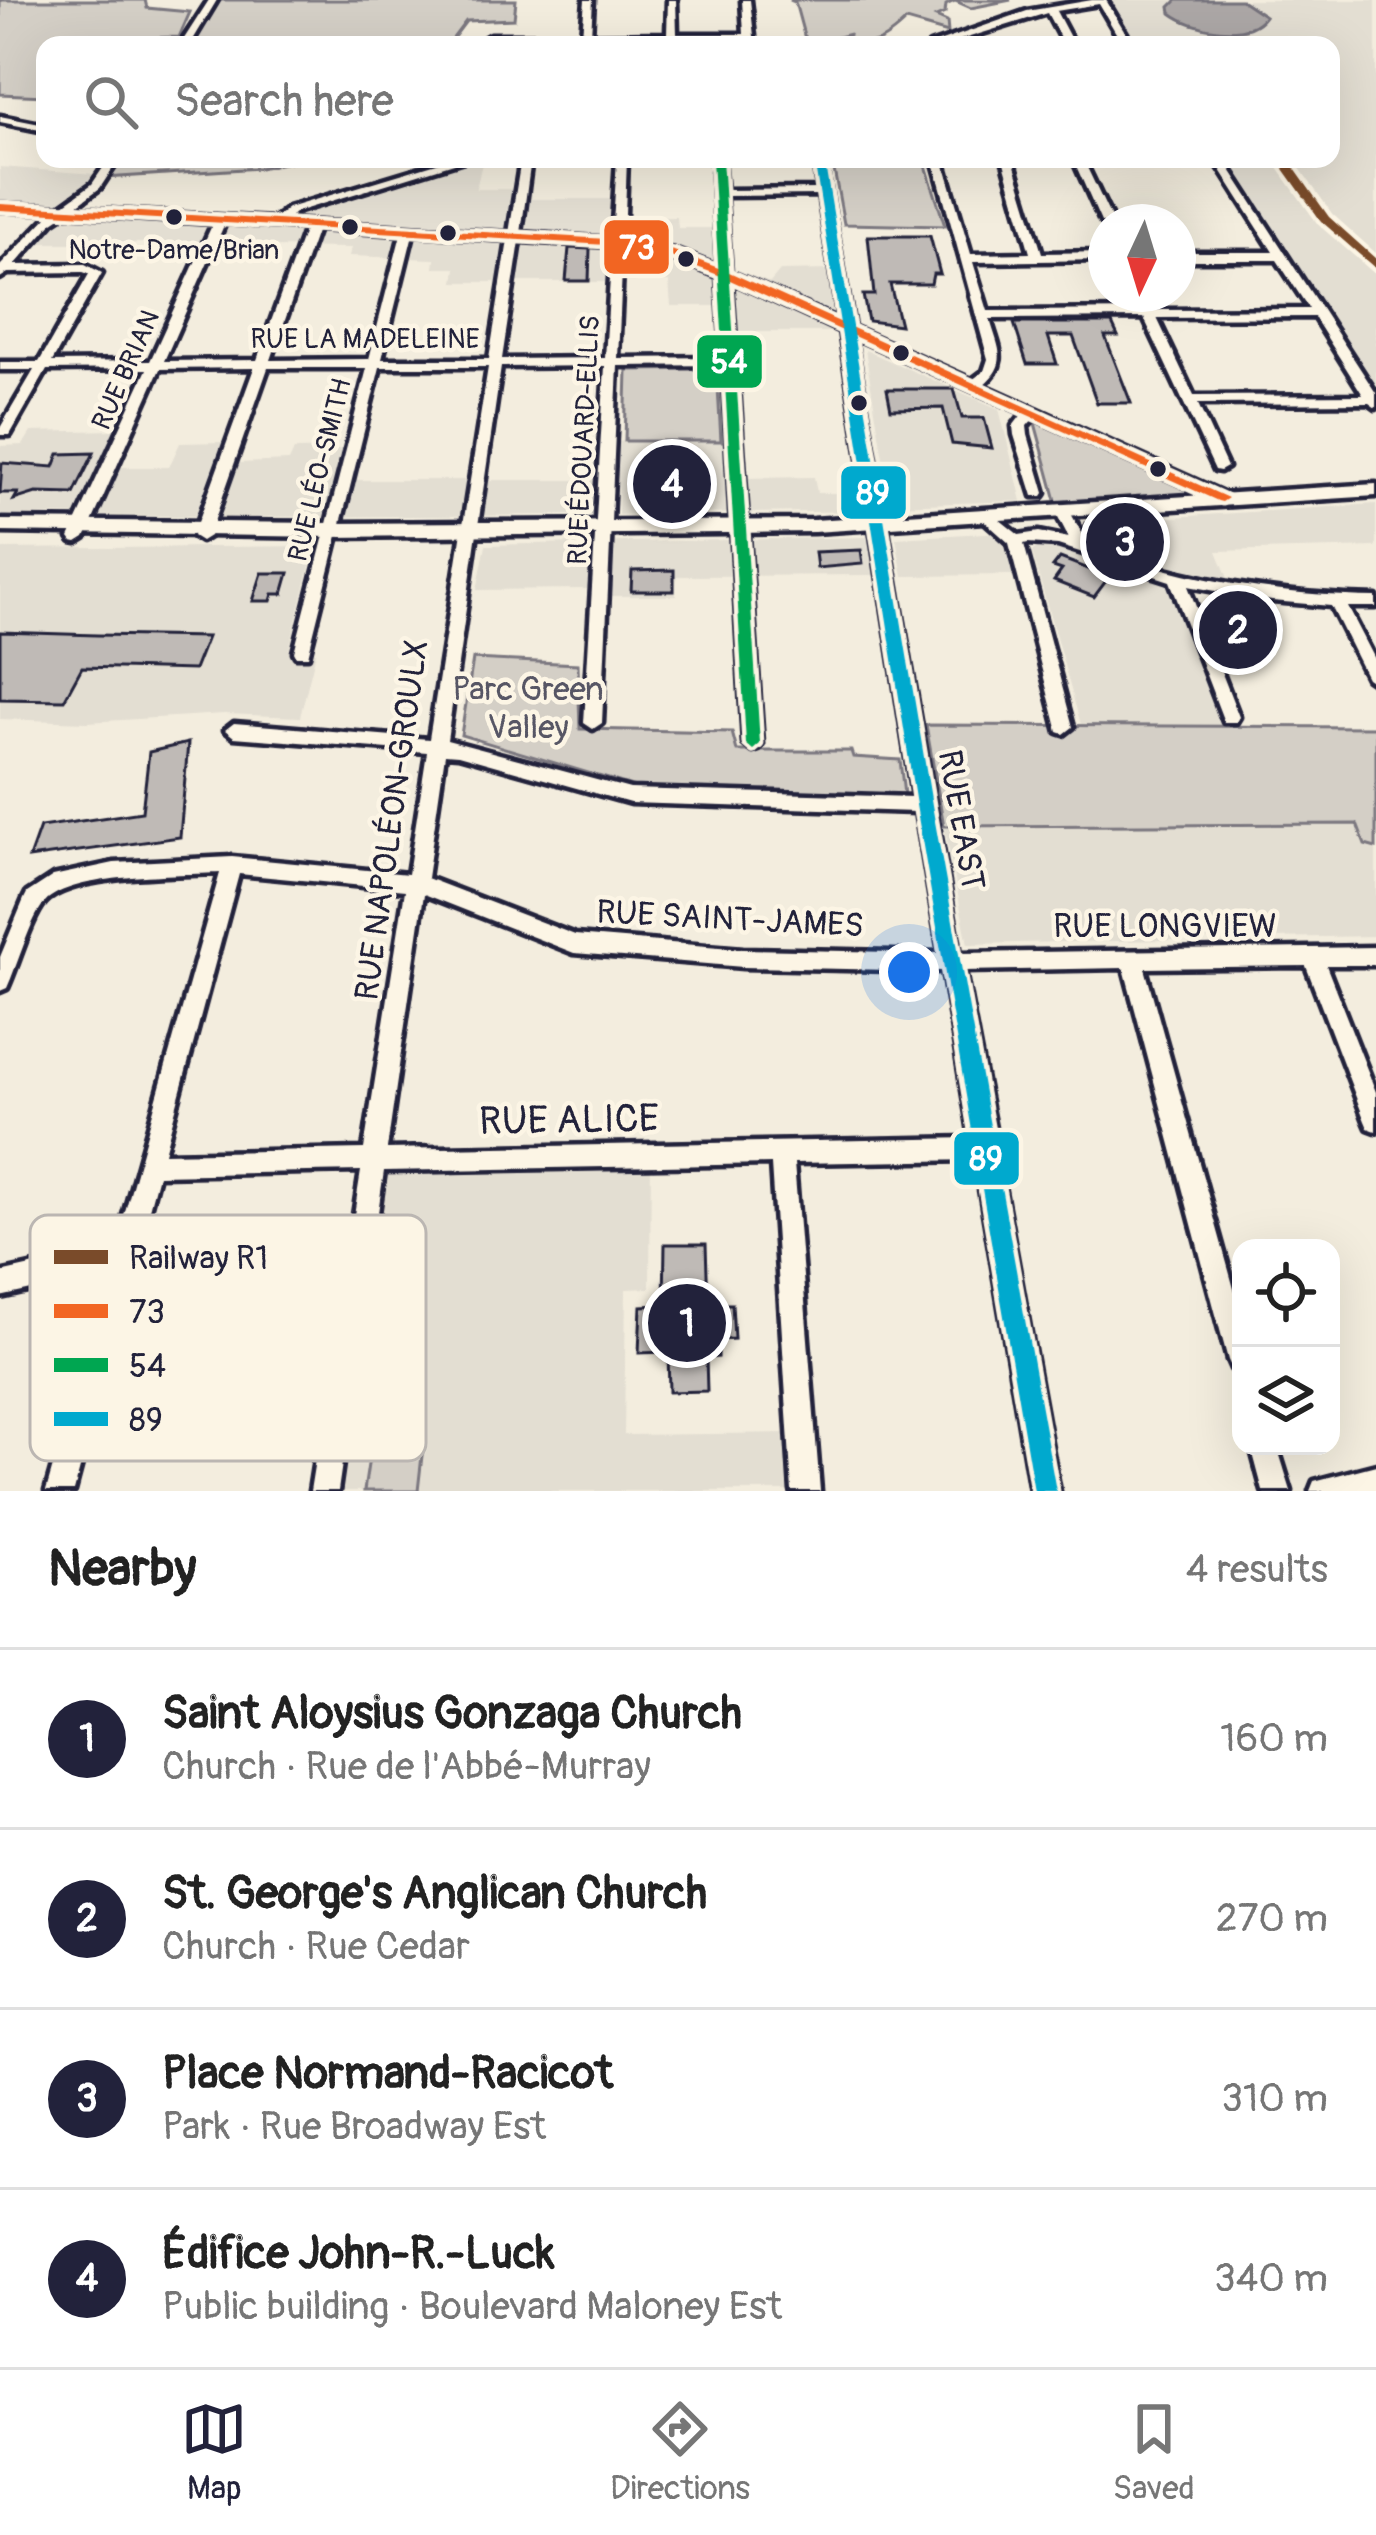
<!DOCTYPE html>
<html lang="en">
<head>
<meta charset="utf-8">
<style>
  body { margin:0; font-family:Pangolin,sans-serif; background:#f2f2f2; color:#222 }
  .controls { position:absolute; right:36px; bottom:36px; display:grid; overflow:hidden; border-radius:24px; box-shadow:0 12px 48px #0002 }
  .controls button { width:108px; height:108px; display:grid; place-items:center; padding:0; border:0; border-bottom:3px solid #e0e0e0; background:#fff; color:#222; font:60px sans-serif }
  .compass { position:absolute; left:1088px; top:204px; width:108px; height:108px; border-radius:50%; background:#fff; box-shadow:0 12px 48px #0002; rotate:184deg }
  .you { position:absolute; left:909px; top:972px; width:42px; height:42px; margin:-30px; border:9px solid #fff; border-radius:50%; background:#1a73e8; box-shadow:0 0 0 18px #1a73e833 }
  .badge { display:grid; place-items:center; width:78px; height:78px; border-radius:50%; background:#22223b; color:#fff; font-size:39px; font-weight:700 }
  .pin { position:absolute; translate:-50% -50%; border:6px solid #fff; box-shadow:0 3px 12px #0006 }
  .list { margin:0; padding:0; list-style:none }
  h2 { display:flex; justify-content:space-between; align-items:center; height:156px; margin:0; padding:0 48px; font-size:51px }
  h2 small { font-size:39px; font-weight:400; color:#767676 }
  .list li { display:grid; grid-template-columns:78px 1fr auto; gap:36px; align-items:center; box-sizing:border-box; height:180px; padding:0 48px; border-top:3px solid #e0e0e0 }
  .list b { display:block; font-size:45px; white-space:nowrap }
  .list p { margin:0; font-size:39px; white-space:nowrap; color:#767676 }
  .list em { font-size:39px; font-style:normal; color:#767676 }
  .icon { flex:none; width:66px; height:66px; fill:none; stroke:currentColor; stroke-width:2; stroke-linecap:round; stroke-linejoin:round }
  .map { position:relative; flex:none; width:1376px; height:1491px; overflow:hidden }
  .search { position:absolute; background:#fff; box-shadow:0 12px 48px #0002; left:36px; right:36px; top:36px; height:132px; display:flex; align-items:center; gap:30px; box-sizing:border-box; padding:0 42px; border-radius:24px; color:#767676; font-size:45px }
  .sheet { height:876px; background:#fff }
  nav { display:flex; justify-content:space-around; align-items:center; box-sizing:border-box; height:168px; border-top:3px solid #e0e0e0; background:#fff; font-size:33px; color:#767676 }
  nav a { display:grid; justify-items:center; gap:6px }
  nav .on { color:#22223b }
  .map>svg:first-child { display:block }
  .built { fill:#e3ded2 }
  .green { fill:#d4cfc6; stroke:#7b7880; stroke-width:3 }
  .water { fill:#aca7a6; stroke:#75727b; stroke-width:3 }
  .building { fill:#bfbab6; stroke:#22223b; stroke-width:3 }
  .lines { fill:none; stroke-linecap:round; stroke-linejoin:round }
  .minor-casing { stroke:#22223b; stroke-width:9 }
  .major-casing { stroke:#22223b; stroke-width:9 }
  .minor { fill:#fcf5e5; fill-rule:evenodd }
  .major { fill:#fcf5e5; fill-rule:evenodd }
  .bus-1-casing { stroke:#fcf5e5; stroke-width:9 }
  .bus-2-casing { stroke:#fcf5e5; stroke-width:9 }
  .bus-3-casing { stroke:#fcf5e5; stroke-width:9 }
  .bus-1 { fill:#f26522; fill-rule:evenodd }
  .bus-2 { fill:#00a651; fill-rule:evenodd }
  .bus-3 { fill:#00a9ce; fill-rule:evenodd }
  .rail-1-casing { stroke:#fcf5e5; stroke-width:9 }
  .rail-1 { fill:#7a4b2a; fill-rule:evenodd }
  .bus-dot { fill:#22223b; stroke:#fcf5e5; stroke-width:4.5 }
  .labels { text-anchor:middle; dominant-baseline:central; stroke-width:9; stroke-linejoin:round; paint-order:stroke }
  .far-bus-label { font-size:27px; fill:#22223b; stroke:#fcf5e5 }
  .far-street-label { font-size:27px; fill:#22223b; stroke:#fcf5e5 }
  .park-label { font-size:33px; fill:#575665; stroke:#fcf5e5 }
  .street-label { font-size:33px; fill:#22223b; stroke:#fcf5e5 }
  .near-street-label { font-size:39px; fill:#22223b; stroke:#fcf5e5 }
  .key { fill:#fcf5e5; stroke:#bbb6b2; stroke-width:3 }
  .key-label { font-size:33px; fill:#22223b }
  .line-badge { stroke:#fcf5e5; stroke-width:4.5 }
  .badge-label { font-size:33px; text-anchor:middle; font-weight:bold; fill:#fff }
</style>
</head>
<body>
<div class="map">
<svg width="1376" height="1491" viewBox="0 0 1376 1491">
  <rect width="100%" height="100%" fill="#f3edde"/>
  <filter id="ink" filterUnits="userSpaceOnUse"><feTurbulence type="fractalNoise" baseFrequency=".00833" numOctaves="2"/><feDisplacementMap in="SourceGraphic" scale="24" xChannelSelector="R" yChannelSelector="G"/><feConvolveMatrix kernelMatrix="1 2 1 2 8 2 1 2 1" color-interpolation-filters="sRGB"/></filter>
  <g filter="url(#ink)">
    <g class="built">
      <path d="M1103 0H1376V396L1219 159H1331V45H1128Z"/>
      <path d="M462 159H483L476 189H532L531 199H630V218L677 217 678 228H725L729 267 770 283 780 271 833 270 838 332H729L728 306H671L669 282H454L456 268H434L435 259 349 256 351 248 262 247 257 257H156L162 243H38L64 216 462 240 465 234 275 224 282 214Z"/>
      <path d="M0 167 96 174 58 209 0 202Z"/>
      <path d="M865 350 999 409 1022 501 891 505Z"/>
      <path d="M114 430 100 467H169L180 443 223 442 197 516 0 515V446L23 445 31 432Z"/>
      <path d="M625 441H735L740 478 814 477 817 493H865L867 511 618 515V442Z"/>
      <path d="M343 449 335 480H597L595 515 218 517 239 463 289 461 294 450Z"/>
      <path d="M1376 504V547L1217 551 1230 583 1162 566 1143 519Z"/>
      <path d="M1003 532 1014 575 903 576 896 538Z"/>
      <path d="M870 537 875 575 677 576 676 596H593L591 589 477 590 486 545Z"/>
      <path d="M1040 544 1168 583 1221 726 1081 725 1032 552Z"/>
      <path d="M315 546 289 650 316 652 300 717 224 714 87 722 0 719V549Z"/>
      <path d="M1357 824 1365 844 1376 848V936L968 944 944 826Z"/>
      <path d="M651 1155 650 1288 626 1289 624 1435 801 1433 806 1491H324L373 1160Z"/>
    </g>
    <g class="green">
      <path d="M0 0H145L147 8 190 12 179 37 135 38 131 45H45V96L0 94Z"/>
      <path d="M214 0H516L514 19 466 21 448 45H190Z"/>
      <path d="M790 0H1011L971 8 955 1 946 5 945 13 936 17 947 22 948 33 906 21C881 45 875 45 838 45L850 34 819 42 805 39 795 2Z"/>
      <path d="M116 159H304L259 168 104 178Z"/>
      <path d="M832 159H924L945 226 844 224Z"/>
      <path d="M717 369 721 441H625L627 370Z"/>
      <path d="M1032 412 1227 500 1057 504Z"/>
      <path d="M1143 519 1160 562 1090 539 1081 529 1085 523Z"/>
      <path d="M473 659 578 664 580 729 732 732 737 751H851L853 757 900 760 904 795 642 789 461 735Z"/>
      <path d="M926 725 1376 727V848L1365 845 1357 824 944 826Z"/>
      <path d="M372 1438H424L418 1491H364Z"/>
    </g>
    <path class="water" d="M1177 0H1241L1265 16C1247 41 1193 30 1171 13L1170 7Z"/>
    <g class="building">
      <path d="M868 236H930L940 274H933L931 284H890L900 325 868 321 863 295H874Z"/>
      <path d="M569 248 590 249 589 281H566Z"/>
      <path d="M1014 323H1112L1118 336H1105L1131 403H1097L1073 336H1048L1057 364H1027Z"/>
      <path d="M887 389H954L962 418H984L992 448 952 444 943 408 891 409Z"/>
      <path d="M94 453 74 494 36 493 14 500 18 493H0L2 463 54 467 59 454Z"/>
      <path d="M681 471H710L711 491H685V496L647 497V492H633L634 477 681 476Z"/>
      <path d="M861 550 863 564 817 568 815 552Z"/>
      <path d="M1060 558 1109 577 1094 597 1054 581 1062 570 1053 567Z"/>
      <path d="M674 570V591H631L632 571Z"/>
      <path d="M262 573H289L283 594H273L271 601H253Z"/>
      <path d="M1219 616H1244L1257 644H1232Z"/>
      <path d="M0 632 97 635 207 637 194 670 82 667 64 700 0 699Z"/>
      <path d="M188 743 180 837 29 858 40 827 142 812 149 752Z"/>
      <path d="M665 1244H706L708 1304H732L734 1339 718 1340V1357L706 1358 707 1391 669 1392 668 1352 639 1353 641 1306 664 1305Z"/>
    </g>
    <g class="lines">
      <g class="minor-casing">
        <g id="minor">
          <path d="M209 0H217L190 45H180Z"/>
          <path d="M585 0H593L591 35 667 34 668 0H676L677 34H744L742 0H750L755 45H745V40H677V45H667V40H591V45H581L582 40 490 41 485 38 490 35H582Z"/>
          <path d="M1092 0H1106L1133 45H1123L1099 4 1056 11 1074 45H1064L1047 13 944 45H930L1027 11Z"/>
          <path d="M0 116 45 125V131L0 122Z"/>
          <path d="M109 159H119L100 188 73 208 274 219 288 208 450 159H467L296 212 287 220 509 233 521 159H531L521 233 612 239 617 159H627L624 241 674 250 718 267 712 159H722L725 190 818 189 814 159H824L853 327 972 380 984 371 988 359 933 159H943L971 254 1030 253 1003 159H1013L1042 253 1106 252V260L973 262 988 311 1309 309 1277 260H1178V252H1273L1214 159H1224L1376 393V408L1369 403 1198 404 1227 467 1220 471 1215 470 1144 318 990 319C998 348 1010 363 983 385L1232 497V503H1222L1034 418 1027 426 1028 435 1045 493 1043 496H1033L1014 435 1013 426 1023 413 854 337 960 953 1376 947V965H1326L1376 1092V1131L1368 1128 1365 1121 1306 966 1145 968 1241 1314V1373L1232 1369 1228 1360 1124 968 964 971 998 1149 997 1153 1059 1491H1031L975 1160 794 1163 820 1491H792L771 1164 384 1171 338 1491H310L361 1171 158 1175 74 1491H46L108 1273 0 1297V1273L115 1247 220 873C181 875 71 873 45 902 31 917 17 967 7 988L0 991V957L24 899 27 893 53 876 114 863 232 857 408 874 427 752 234 737 225 730 234 723 429 739 488 367H380L308 656H296L294 652 367 368H268L209 536 201 541 193 536 254 368 160 369 85 538 77 543 72 542 69 538 147 369 47 370 10 435H0V428L34 370H0V362H39L89 274 83 272 8 273 0 278V266L51 213 0 210V204L60 207 92 184ZM819 195 839 320 730 272 725 196ZM65 214 213 223 150 361 52 362 102 273 85 264 15 265 53 222ZM225 223 305 228 257 360 164 361ZM317 229 401 234 369 359 271 360ZM413 234 508 240 489 359H382ZM520 241 612 246 605 358 502 359ZM623 248 667 256 718 276 723 357 618 358ZM731 281 840 331 913 797 630 789 447 740 501 367 605 366 584 723 593 729 602 723 618 366 723 365 744 744 753 751 759 749 762 744ZM1314 317 1363 395 1194 396 1157 318ZM445 754 458 755 630 803 916 812 940 953 743 949 575 935 427 878ZM239 874 405 890 364 1149 164 1153ZM424 894 574 953 743 967 943 971 971 1138 387 1149Z"/>
          <path d="M1073 159H1083L1113 222H1106V225L1101 222Z"/>
          <path d="M1064 508 1069 510 1088 544C1180 580 1277 595 1376 597V607H1348L1376 661V684L1367 678 1331 606 1272 601 1188 586 1239 717 1236 722H1224L1170 581 1058 545 1028 543 1024 544 1073 727 1064 734 1058 732 1009 543 981 518 984 515H994L1019 535 1039 532 1069 538 1056 513Z"/>
          <path d="M1251 1446H1277L1291 1491H1263Z"/>
          <path d="M1376 1465V1491H1310L1314 1481Z"/>
        </g>
      </g>
      <g class="major-casing">
        <path id="major" d="M1376 484V496L814 532 332 537 0 532V520L332 523 814 520Z"/>
      </g>
      <use href="#minor" class="minor"/>
      <use href="#major" class="major"/>
      <g class="bus-1-casing">
        <path id="bus-1" d="M0 204 607 239 674 251 729 272 1228 498 1222 502 1218 501 721 276 668 256 607 245 0 210Z"/>
      </g>
      <g class="bus-2-casing">
        <path id="bus-2" d="M712 159H722L760 744 753 750 746 744Z"/>
      </g>
      <g class="bus-3-casing">
        <path id="bus-3" d="M814 159H824L932 805 1056 1491H1034L916 805Z"/>
      </g>
      <use href="#bus-1" class="bus-1"/>
      <use href="#bus-2" class="bus-2"/>
      <use href="#bus-3" class="bus-3"/>
      <g class="rail-1-casing">
        <path id="rail-1" d="M1277 159H1288L1329 217 1376 259V269L1321 221Z"/>
      </g>
      <use href="#rail-1" class="rail-1"/>
    </g>
  </g>
  <g class="bus-dot">
    <circle cx="174" cy="217" r="10"/>
    <circle cx="350" cy="227" r="10"/>
    <circle cx="448" cy="233" r="10"/>
    <circle cx="686" cy="259" r="10"/>
    <circle cx="901" cy="353" r="10"/>
    <circle cx="859" cy="403" r="10"/>
    <circle cx="1158" cy="469" r="10"/>
  </g>
  <g class="labels">
    <g class="far-bus-label">
      <text x="174" y="250">Notre-Dame/Brian</text>
    </g>
    <g class="far-street-label">
      <text x="365" y="339">RUE LA MADELEINE</text>
      <text transform="translate(126 370) rotate(-66)">RUE BRIAN</text>
      <text transform="translate(584 440) rotate(-87)">RUE ÉDOUARD-ELLIS</text>
      <text transform="translate(320 470) rotate(-76)">RUE LÉO-SMITH</text>
    </g>
    <g class="park-label">
      <text x="528" y="689">Parc Green<tspan x="528" dy="38">Valley</tspan></text>
    </g>
    <g class="street-label">
      <text transform="translate(392 820) rotate(-82)">RUE NAPOLÉON-GROULX</text>
      <text transform="translate(961 820) rotate(80)">RUE EAST</text>
      <text transform="translate(730 919) rotate(3)">RUE SAINT-JAMES</text>
      <text x="1165" y="926">RUE LONGVIEW</text>
    </g>
    <g class="near-street-label">
      <text transform="translate(569 1120) rotate(-1)">RUE ALICE</text>
    </g>
  </g>
  <rect x="30" y="1215" width="396" height="246" rx="18" class="key"/>
  <rect x="54" y="1250" width="54" height="14" fill="#7a4b2a"/>
  <rect x="54" y="1304" width="54" height="14" fill="#f26522"/>
  <rect x="54" y="1358" width="54" height="14" fill="#00a651"/>
  <rect x="54" y="1412" width="54" height="14" fill="#00a9ce"/>
  <g class="key-label">
    <text x="129" y="1269">Railway R1</text>
    <text x="129" y="1323">73</text>
    <text x="129" y="1377">54</text>
    <text x="129" y="1431">89</text>
  </g>
  <g class="line-badge">
    <rect x="602" y="218" width="69" height="58" rx="12" fill="#f26522"/>
    <rect x="695" y="333" width="69" height="57" rx="12" fill="#00a651"/>
    <rect x="839" y="464" width="69" height="57" rx="12" fill="#00a9ce"/>
    <rect x="952" y="1130" width="69" height="57" rx="12" fill="#00a9ce"/>
  </g>
  <g class="badge-label">
    <text x="637" y="259">73</text>
    <text x="729" y="373">54</text>
    <text x="873" y="504">89</text>
    <text x="986" y="1170">89</text>
  </g>
</svg>
<div class="controls">
<button><svg class="icon" aria-label="locate" viewBox="0 0 24 24"><circle cx="12" cy="12" r="6"/><path d="M12 2v4M12 18v4M2 12h4M18 12h4"/></svg></button>
<button><svg class="icon" aria-label="layers" viewBox="0 0 24 24"><path d="M12 4l9 5-9 5-9-5zM3 14l9 5 9-5"/></svg></button>
</div>
<svg class="compass" viewBox="-18 -18 36 36"><path d="M0-13l5 13h-10z" fill="#e53935"/><path d="M0 13l5-13h-10z" fill="#767676"/></svg>
<div class="you"></div>
<div class="pin badge" style="left:687px;top:1323px">1</div>
<div class="pin badge" style="left:1238px;top:630px">2</div>
<div class="pin badge" style="left:1125px;top:542px">3</div>
<div class="pin badge" style="left:672px;top:484px">4</div>
<div class="search"><svg class="icon" aria-label="search" viewBox="0 0 24 24"><circle cx="10" cy="10" r="6"/><path d="M15 15l6 6"/></svg>Search here</div>
</div>
<section class="sheet">
<h2>Nearby<small>4 results</small></h2>
<ul class="list">
<li><span class="badge">1</span><div><b>Saint Aloysius Gonzaga Church</b><p>Church · Rue de l'Abbé-Murray</p></div><em>160 m</em></li>
<li><span class="badge">2</span><div><b>St. George's Anglican Church</b><p>Church · Rue Cedar</p></div><em>270 m</em></li>
<li><span class="badge">3</span><div><b>Place Normand-Racicot</b><p>Park · Rue Broadway Est</p></div><em>310 m</em></li>
<li><span class="badge">4</span><div><b>Édifice John-R.-Luck</b><p>Public building · Boulevard Maloney Est</p></div><em>340 m</em></li>
</ul>
</section>
<nav>
<a class="on"><svg class="icon" aria-label="map" viewBox="0 0 24 24"><path d="M3 6l6-2 6 2 6-2v14l-6 2-6-2-6 2zM9 4v14M15 6v14"/></svg>Map</a>
<a><svg class="icon" aria-label="directions" viewBox="0 0 24 24"><path d="M12 3l9 9-9 9-9-9zM9 14v-3h6M13 9l2 2-2 2"/></svg>Directions</a>
<a><svg class="icon" aria-label="saved" viewBox="0 0 24 24"><path d="M7 4h10v16l-5-4-5 4z"/></svg>Saved</a>
</nav>
</body>
</html>
